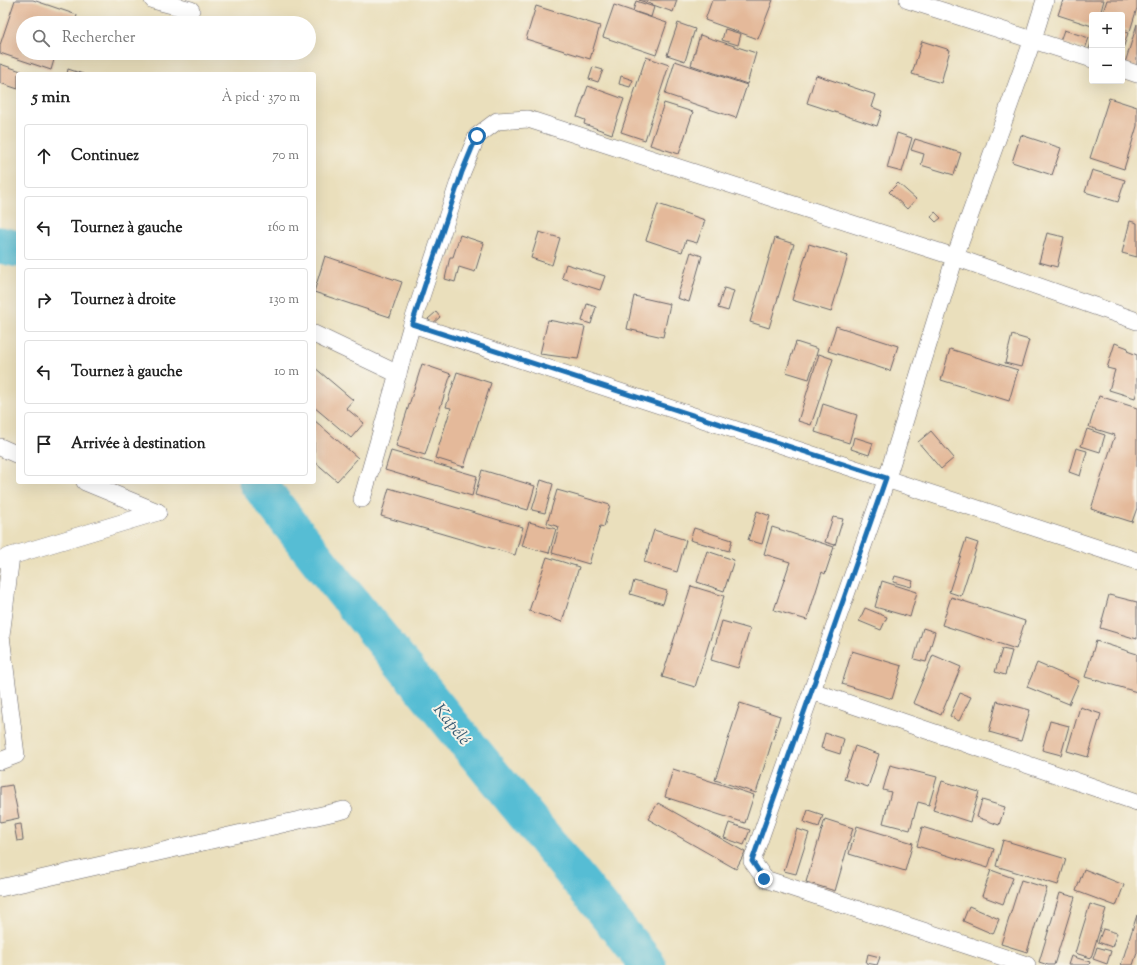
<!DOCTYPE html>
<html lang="fr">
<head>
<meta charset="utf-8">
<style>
  body { margin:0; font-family:"Sorts Mill Goudy",serif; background:#f2f2f2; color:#222 }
  .controls { position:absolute; right:12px; top:12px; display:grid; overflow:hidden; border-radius:4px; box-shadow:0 4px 16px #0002 }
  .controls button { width:36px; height:36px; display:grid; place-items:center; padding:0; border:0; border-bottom:1px solid #e0e0e0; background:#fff; color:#222; font:20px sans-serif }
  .stop { position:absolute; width:12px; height:12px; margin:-9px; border:3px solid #1f6fb2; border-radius:50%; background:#fff }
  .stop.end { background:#1f6fb2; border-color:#fff; box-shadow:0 1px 4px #0008 }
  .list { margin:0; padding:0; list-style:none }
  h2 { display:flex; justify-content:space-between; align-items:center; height:52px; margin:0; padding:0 16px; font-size:17px }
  h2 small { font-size:13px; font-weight:400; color:#767676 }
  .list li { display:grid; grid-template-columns:26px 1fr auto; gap:12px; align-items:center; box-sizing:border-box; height:64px; margin:0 8px 8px; padding:0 8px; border:1px solid #e0e0e0; border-radius:4px }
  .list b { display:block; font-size:15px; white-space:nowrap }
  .list em { font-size:13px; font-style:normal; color:#767676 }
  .icon { flex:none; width:22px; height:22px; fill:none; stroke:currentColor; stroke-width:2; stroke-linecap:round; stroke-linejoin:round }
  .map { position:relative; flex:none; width:1137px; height:965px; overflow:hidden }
  .search { position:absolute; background:#fff; box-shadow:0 4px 16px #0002; left:16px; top:16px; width:300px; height:44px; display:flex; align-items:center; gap:10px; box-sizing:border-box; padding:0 14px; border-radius:22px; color:#767676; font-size:15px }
  .panel { position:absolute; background:#fff; box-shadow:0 4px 16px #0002; left:16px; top:72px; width:300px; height:412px; border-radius:4px }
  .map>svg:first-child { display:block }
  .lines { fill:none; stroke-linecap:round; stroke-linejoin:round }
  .river { stroke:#56bdd4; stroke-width:37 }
  .building { fill:#e4b99a }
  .street-casing { stroke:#686468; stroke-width:18 }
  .street { stroke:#fff; stroke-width:17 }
  .route { stroke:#1f6fb2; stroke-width:5 }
  .labels { text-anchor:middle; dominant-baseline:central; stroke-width:4; stroke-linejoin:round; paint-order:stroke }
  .water-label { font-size:17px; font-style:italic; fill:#345871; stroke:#f7f3e8 }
</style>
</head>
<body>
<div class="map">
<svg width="1137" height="965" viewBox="0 0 1137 965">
  <rect width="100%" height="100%" fill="#f7f3e8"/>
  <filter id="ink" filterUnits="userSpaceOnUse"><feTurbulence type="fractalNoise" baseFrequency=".025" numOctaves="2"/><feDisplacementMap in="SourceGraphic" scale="8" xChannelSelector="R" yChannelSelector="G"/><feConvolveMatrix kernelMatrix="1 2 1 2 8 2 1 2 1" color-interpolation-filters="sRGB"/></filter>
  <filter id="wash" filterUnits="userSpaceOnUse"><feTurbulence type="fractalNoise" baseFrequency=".012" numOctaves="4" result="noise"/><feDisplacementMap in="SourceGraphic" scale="16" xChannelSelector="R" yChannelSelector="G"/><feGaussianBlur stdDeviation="0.9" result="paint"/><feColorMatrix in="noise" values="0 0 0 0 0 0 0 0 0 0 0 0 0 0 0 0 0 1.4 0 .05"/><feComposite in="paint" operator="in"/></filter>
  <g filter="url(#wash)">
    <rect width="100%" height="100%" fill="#eadfbc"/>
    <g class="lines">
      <g class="river">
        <path d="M0 245 18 249"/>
        <path d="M257 482 340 588 648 965"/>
      </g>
    </g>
    <g id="blocks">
      <g class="building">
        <path d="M15 0H33L77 15 75 23H23V53H56L51 70 0 53V45Z"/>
        <path d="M639 0H677L673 12Z"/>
        <path d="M712 0H773L758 39 705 20Z"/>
        <path d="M1063 0H1104L1100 15H1092V26L1058 15Z"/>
        <path d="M1107 0H1137V8L1130 31 1122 28V15H1102Z"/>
        <path d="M636 1 654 7 651 17 633 11Z"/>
        <path d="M614 5 667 23 656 55 603 37Z"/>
        <path d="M536 6 600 26 590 59 526 39Z"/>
        <path d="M678 23 695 29 685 61 667 55Z"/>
        <path d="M1137 24V67L1125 63Z"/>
        <path d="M725 29 741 34 738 45 722 40Z"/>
        <path d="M1064 30 1089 38 1085 49 1060 41Z"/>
        <path d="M1122 31 1128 33 1122 52Z"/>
        <path d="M700 35 756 53 747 84 691 65Z"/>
        <path d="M1092 40V50L1089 49Z"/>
        <path d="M922 41 950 50 941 83 912 74Z"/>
        <path d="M646 57 669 65 645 140 621 132Z"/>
        <path d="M675 61 747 85 736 118 665 94Z"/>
        <path d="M0 64 30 74H18V89L0 83Z"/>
        <path d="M593 67 603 70 598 82 589 79Z"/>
        <path d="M68 69 83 74H67Z"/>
        <path d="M816 75 876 95 872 107 882 111 877 126 807 103Z"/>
        <path d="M621 76 633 80 630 87 619 84Z"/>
        <path d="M588 86 624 99 612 134 584 124 585 120 577 117Z"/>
        <path d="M1109 98 1137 107V126L1124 169 1090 158Z"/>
        <path d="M664 103 693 112 679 154 650 145Z"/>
        <path d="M897 133 912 138 902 172 887 168Z"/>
        <path d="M1021 135 1061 148 1052 175 1012 162Z"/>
        <path d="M915 139 961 153 954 175 921 165 924 154 911 150Z"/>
        <path d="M1092 170 1125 180 1118 202 1085 192Z"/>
        <path d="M898 183 916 199 907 209 889 192Z"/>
        <path d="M658 204 705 220 697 243 686 240 682 252 646 240Z"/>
        <path d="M935 212 941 218 936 222 931 217Z"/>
        <path d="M1130 221 1137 223V257L1122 253Z"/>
        <path d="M539 232 560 238 552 265 531 258Z"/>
        <path d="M1047 233 1064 237 1057 267 1039 262Z"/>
        <path d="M460 235 484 243 475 272 459 267 455 282 445 279 450 257H453Z"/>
        <path d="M775 238 794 244 769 328 750 322Z"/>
        <path d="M809 244 848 256 831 312 792 300Z"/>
        <path d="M691 252 702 256 689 302 677 298Z"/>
        <path d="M325 256 402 282 390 317 314 292Z"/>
        <path d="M566 264 605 276 600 290 562 278Z"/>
        <path d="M724 288 734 291 728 311 718 308Z"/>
        <path d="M634 296 670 304 663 337 627 329Z"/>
        <path d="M587 304 596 307 591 324 582 321Z"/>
        <path d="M436 312 440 317 432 324 428 319Z"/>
        <path d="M548 320 585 327 578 359 540 354Z"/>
        <path d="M836 326 898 346 890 371 828 351Z"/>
        <path d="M1012 335 1029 340 1021 367 1005 363Z"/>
        <path d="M796 342 818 349 809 379 786 372Z"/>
        <path d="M1115 343 1128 348 1127 351 1137 355V391L1135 398 1109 390 1115 370 1107 368Z"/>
        <path d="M950 349 1018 370 1009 401 941 380Z"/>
        <path d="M819 354 833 359 811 425 798 421Z"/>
        <path d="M422 364 451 374 425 455 396 446Z"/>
        <path d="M314 367 353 400 346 408 364 423 351 438 314 407Z"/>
        <path d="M457 372 491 383 464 467 435 458 451 408 446 407Z"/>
        <path d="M1099 396 1137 408V508L1132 522 1091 509 1115 435 1089 427Z"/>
        <path d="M823 404 857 415 849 443 815 432Z"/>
        <path d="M314 420 358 458 337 481 314 461Z"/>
        <path d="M1087 429 1105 435 1100 452 1081 446Z"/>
        <path d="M931 431 954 458 941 469 918 442Z"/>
        <path d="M854 437 873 443 869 455 851 449Z"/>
        <path d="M1076 448 1087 451 1080 476 1069 472Z"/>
        <path d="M391 451 477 476 472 496 385 470Z"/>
        <path d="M482 470 535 486 528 510 475 495Z"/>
        <path d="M541 480 553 484 545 513 532 510Z"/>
        <path d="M389 488 523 527 515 555 381 516Z"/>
        <path d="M557 490 610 505 604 527 600 526 589 564 552 553 559 527 547 523Z"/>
        <path d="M757 511 770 516 762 544 748 540Z"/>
        <path d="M833 517 843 519 835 545 825 542Z"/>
        <path d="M529 522 556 529 549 553 522 546Z"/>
        <path d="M772 527 834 547 825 574 822 572 807 620 774 610 790 562 764 554Z"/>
        <path d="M694 528 732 540 729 551 690 540Z"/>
        <path d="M654 530 686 540 677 572 644 562Z"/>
        <path d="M966 539 978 543 961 596 949 592Z"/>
        <path d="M707 551 734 560 724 591 697 582Z"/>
        <path d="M547 557 579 567 562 622 529 611Z"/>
        <path d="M895 576 913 581 911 587 893 582Z"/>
        <path d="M634 581 667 591 663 604 630 594Z"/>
        <path d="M882 581 917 592 910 617 875 607Z"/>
        <path d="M691 586 724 596 695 687 662 677Z"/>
        <path d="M1109 595 1137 602V639L1100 628Z"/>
        <path d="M951 597 1025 621 1016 649 942 625Z"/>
        <path d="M865 608 887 617 881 630 859 621Z"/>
        <path d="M722 621 750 629 738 668 711 660Z"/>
        <path d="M923 628 935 632 926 662 914 659Z"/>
        <path d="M1096 641 1137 654V692L1085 677Z"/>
        <path d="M1002 649 1012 651 1005 675 995 672Z"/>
        <path d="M852 651 902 666 892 699 842 684Z"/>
        <path d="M933 655 961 667 941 715 913 703Z"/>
        <path d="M1037 663 1079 681 1069 704 1027 687Z"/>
        <path d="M960 693 971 697 959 721 950 716Z"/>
        <path d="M997 701 1030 710 1021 741 989 732Z"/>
        <path d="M740 703 780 716 756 793 715 780Z"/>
        <path d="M1080 707 1101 714 1088 757 1067 751Z"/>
        <path d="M1050 721 1069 726 1061 755 1042 750Z"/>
        <path d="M825 733 844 739 840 754 821 748Z"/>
        <path d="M855 746 879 754 868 787 844 779Z"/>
        <path d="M890 765 937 777 929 805 918 802 910 830 883 823 891 792 883 790Z"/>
        <path d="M673 769 754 795 745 823 665 797Z"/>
        <path d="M942 781 979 792 970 822 933 810Z"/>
        <path d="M12 785 19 818 0 822V787Z"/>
        <path d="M982 800 1005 807 999 825 977 817Z"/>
        <path d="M658 803 745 852 736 869 648 819Z"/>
        <path d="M808 810 823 815 819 827 804 822Z"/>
        <path d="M825 819 853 828 835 891 806 882Z"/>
        <path d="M729 823 750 830 744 845 724 838Z"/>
        <path d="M21 824 23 840 17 841 14 825Z"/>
        <path d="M857 826 913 843 905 871 849 854Z"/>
        <path d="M922 827 994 849 988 868 917 846Z"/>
        <path d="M797 829 809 833 796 874 784 871Z"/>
        <path d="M1003 840 1066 859 1058 885 996 866Z"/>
        <path d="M1084 869 1124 885 1116 906 1076 891Z"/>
        <path d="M991 870 1013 878 1003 904 982 896Z"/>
        <path d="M1021 880 1047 888 1027 952 1001 944Z"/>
        <path d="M1060 893 1075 897 1054 965H1048L1039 962Z"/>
        <path d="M1090 904 1106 909 1091 958 1075 953Z"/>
        <path d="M969 906 999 919 993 934 963 921Z"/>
        <path d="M1137 915V953L1133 965H1121Z"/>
        <path d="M1103 929 1117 933 1112 947 1098 942Z"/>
        <path d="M1097 947 1111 951 1107 964 1093 959Z"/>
        <path d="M868 954 880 957 877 965 866 963Z"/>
        <path d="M1071 956 1090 962 1089 965H1068Z"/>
      </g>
    </g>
  </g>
  <g filter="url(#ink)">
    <use href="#blocks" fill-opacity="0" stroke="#686468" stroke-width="1"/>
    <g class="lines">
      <g class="street-casing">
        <g id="street">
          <path d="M153 0 191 10"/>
          <path d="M908 0 1092 59"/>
          <path d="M1122 69 1137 74"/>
          <path d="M412 324 1137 561"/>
          <path d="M314 334 398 374"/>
          <path d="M0 447 18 455"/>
          <path d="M85 482 158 512"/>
          <path d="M362 499 412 324 462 172 477 136 497 121 528 119 955 257 1137 321"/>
          <path d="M1 559 158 512"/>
          <path d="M812 691 1137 802"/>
          <path d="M0 761 16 755 1 636 11 556"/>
          <path d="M0 888 344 810"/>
          <path d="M1027 965 765 879 752 861 887 478 955 257 1033 39 1045 0"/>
        </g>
      </g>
      <use href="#street" class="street"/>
    </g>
  </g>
  <g class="lines" filter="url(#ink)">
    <path class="route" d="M477 136 462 172 412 324 886 478 752 861 764 879"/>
  </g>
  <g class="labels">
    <g class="water-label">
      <text transform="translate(451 725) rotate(51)">Kapélé</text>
    </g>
  </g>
</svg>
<div class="controls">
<button>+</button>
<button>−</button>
</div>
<div class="stop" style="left:477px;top:136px"></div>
<div class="stop end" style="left:764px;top:879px"></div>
<div class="search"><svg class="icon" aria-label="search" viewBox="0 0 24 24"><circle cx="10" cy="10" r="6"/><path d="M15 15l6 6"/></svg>Rechercher</div>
<section class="panel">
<h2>5 min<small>À pied · 370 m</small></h2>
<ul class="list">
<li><svg class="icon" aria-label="ahead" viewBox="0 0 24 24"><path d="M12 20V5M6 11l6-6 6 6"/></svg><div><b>Continuez</b></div><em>70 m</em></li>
<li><svg class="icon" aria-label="left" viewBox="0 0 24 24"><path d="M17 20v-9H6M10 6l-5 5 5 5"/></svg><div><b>Tournez à gauche</b></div><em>160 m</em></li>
<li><svg class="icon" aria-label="right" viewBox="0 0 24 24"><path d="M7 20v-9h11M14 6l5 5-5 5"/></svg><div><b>Tournez à droite</b></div><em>130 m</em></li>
<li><svg class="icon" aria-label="left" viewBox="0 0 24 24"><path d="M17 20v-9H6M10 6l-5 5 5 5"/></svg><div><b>Tournez à gauche</b></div><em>10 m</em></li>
<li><svg class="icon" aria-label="arrive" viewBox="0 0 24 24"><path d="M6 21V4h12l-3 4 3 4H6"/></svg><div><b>Arrivée à destination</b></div></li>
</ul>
</section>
</div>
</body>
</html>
